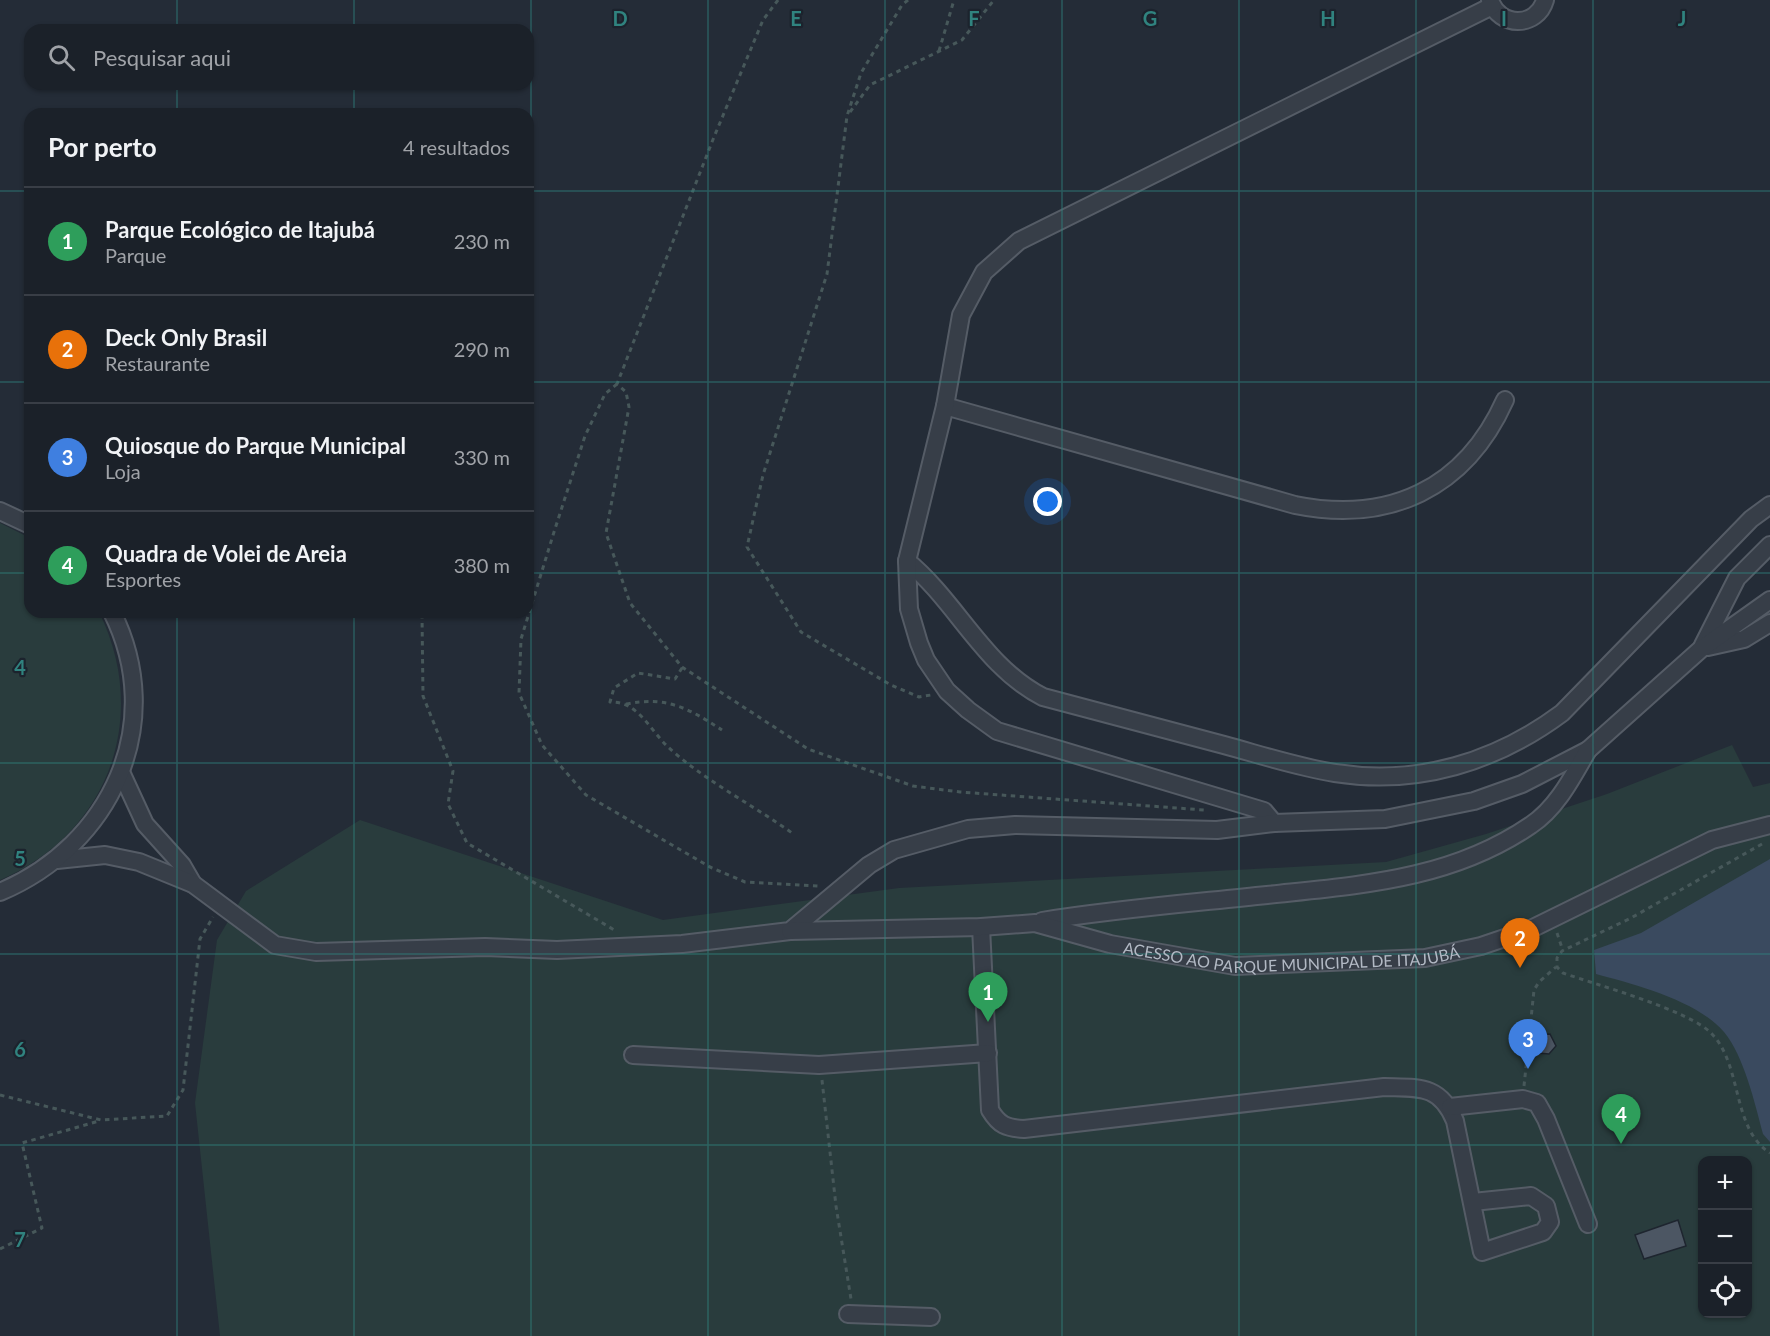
<!DOCTYPE html>
<html lang="pt">
<head>
<meta charset="utf-8">
<style>
  body { margin:0; font-family:Lato,sans-serif; background:#242931; color:#f1f3f6 }
  .controls { position:absolute; right:18px; bottom:18px; display:grid; overflow:hidden; border-radius:12px; box-shadow:0 2px 4px #0004 }
  .controls button { width:54px; height:54px; display:grid; place-items:center; padding:0; border:0; border-bottom:2px solid #393e46; background:#1b2129; color:#f1f3f6; font:30px sans-serif }
  .you { position:absolute; left:1048px; top:502px; width:21px; height:21px; margin:-15px; border:4px solid #fff; border-radius:50%; background:#1a73e8; box-shadow:0 0 0 9px #1a73e833 }
  .badge { display:grid; place-items:center; width:39px; height:39px; border-radius:50%; background:#8c9099; color:#fff; font-size:20px; font-weight:700 }
  .pin { position:absolute; translate:-50% -50px; filter:drop-shadow(0 2px 3px #0008) }
  .pin::after { content:''; position:absolute; top:32px; width:21px; height:18px; background:inherit; clip-path:polygon(0 0,100% 0,50% 100%) }
  .list { margin:0; padding:0; list-style:none }
  h2 { display:flex; justify-content:space-between; align-items:center; height:78px; margin:0; padding:0 24px; font-size:26px }
  h2 small { font-size:20px; font-weight:400; color:#a0a3a8 }
  .list li { display:grid; grid-template-columns:39px 1fr auto; gap:18px; align-items:center; box-sizing:border-box; height:108px; padding:0 24px; border-top:2px solid #393e46 }
  .list b { display:block; font-size:22px; white-space:nowrap }
  .list p { margin:0; font-size:20px; white-space:nowrap; color:#a0a3a8 }
  .list em { font-size:20px; font-style:normal; color:#a0a3a8 }
  .icon { flex:none; width:33px; height:33px; fill:none; stroke:currentColor; stroke-width:2; stroke-linecap:round; stroke-linejoin:round }
  .map { position:relative; flex:none; width:1770px; height:1336px; overflow:hidden }
  .search { position:absolute; background:#1b2129; box-shadow:0 2px 4px #0004; left:24px; top:24px; width:510px; height:66px; display:flex; align-items:center; gap:15px; box-sizing:border-box; padding:0 21px; border-radius:18px; color:#a0a3a8; font-size:22px }
  .panel { position:absolute; background:#1b2129; box-shadow:0 2px 4px #0004; left:24px; top:108px; width:510px; height:510px; border-radius:18px }
  .map>svg:first-child { display:block }
  .green { fill:#293c3d; fill-rule:evenodd }
  .water { fill:#3a4a5f }
  .building { fill:#4c5663; stroke:#1e252f; stroke-width:1.5 }
  .lines { fill:none; stroke-linecap:round; stroke-linejoin:round }
  .minor-casing { stroke:#555c66; stroke-width:20 }
  .path { stroke:#47585a; stroke-width:3; stroke-dasharray:4.5 4.5; stroke-linecap:butt }
  .minor { stroke:#373e48; stroke-width:16 }
  .grid { fill:none; stroke:#30837f; stroke-width:1.5; stroke-opacity:0.55 }
  .labels { text-anchor:middle; dominant-baseline:central; stroke-width:4.5; stroke-linejoin:round; paint-order:stroke }
  .street-label { font-size:16px; fill:#b2b9c4; stroke:#1c232d }
  .grid-label { font-size:20px; text-anchor:middle; font-weight:bold; fill:#30837f; stroke:#1c232d; stroke-width:4.5; stroke-linejoin:round; paint-order:stroke }
</style>
</head>
<body>
<div class="map">
<svg width="1770" height="1336" viewBox="0 0 1770 1336">
  <rect width="100%" height="100%" fill="#242c37"/>
  <g class="green">
    <path d="M0 523 30 538V612H99C151 717 108 834 0 880Z"/>
    <path d="M1732 745 1753 787 1770 783V1336H220L195 1103 217 940 246 891 360 820 663 920 899 888 1386 862 1486 834 1607 794ZM1702 1160H1748V1314H1702Z"/>
  </g>
  <path class="water" d="M1770 859V1142L1763 1134C1755 1104 1744 1056 1724 1032 1698 1001 1634 984 1596 974L1594 950 1641 933Z"/>
  <g class="building">
    <path d="M1550 1034 1556 1046 1549 1054 1538 1053 1532 1043 1538 1035Z"/>
    <path d="M1678 1220 1686 1246 1644 1259 1635 1235Z"/>
  </g>
  <g class="lines">
    <g class="minor-casing">
      <g id="minor">
        <path d="M1490 0C1499 28 1537 28 1545 0"/>
        <path d="M945 406 1295 505C1389 524 1465 489 1505 400"/>
        <path d="M0 511 30 525"/>
        <path d="M907 561C957 602 984 667 1043 697 1103 713 1164 729 1224 745 1261 755 1297 767 1335 773 1418 786 1496 762 1562 713L1751 519 1770 505"/>
        <path d="M1703 645 1737 578 1770 545"/>
        <path d="M1708 647 1744 639 1770 623"/>
        <path d="M121 772 145 824 182 865 193 884"/>
        <path d="M1274 823 1264 811 997 731 968 710 947 691 926 660 919 643 909 609 907 561 945 406 961 315 984 272 1019 241 1492 6"/>
        <path d="M57 860 105 855 139 862 193 884 275 945 316 952 485 947 557 950 682 944 790 931 869 865 894 850 968 829 1015 825 1217 830 1274 823 1385 819 1474 801 1522 784 1588 750 1701 649 1770 600"/>
        <path d="M0 892C111 845 168 724 112 612"/>
        <path d="M1042 921C1116 909 1192 903 1267 895 1360 885 1451 880 1531 825 1557 808 1573 776 1588 750"/>
        <path d="M981 927 990 1110C999 1125 1006 1128 1024 1129L1384 1087C1418 1088 1440 1084 1455 1121L1482 1252 1543 1232 1550 1222 1546 1206 1531 1196 1473 1202"/>
        <path id="s1" d="M790 931 981 927 1035 923 1110 944 1235 966 1425 958 1481 946 1531 929 1712 840 1770 825"/>
        <path d="M633 1055 819 1065 988 1053"/>
        <path d="M1450 1107 1523 1099 1537 1103 1546 1119 1588 1224"/>
        <path d="M848 1314 931 1317"/>
      </g>
    </g>
    <g class="path">
      <path d="M778 0 763 20 714 137 617 384 626 392 629 407 606 533 630 603 682 667 808 749 913 786 960 792 1204 810"/>
      <path d="M908 0 902 5 861 73 847 116 827 274 763 475 747 547 801 632 891 685 919 697 931 695"/>
      <path d="M939 51 954 0"/>
      <path d="M850 112 870 85 962 40 994 0"/>
      <path d="M617 384 605 394 585 436 554 532 521 639 519 693 542 745 586 795 710 867 745 882 819 886"/>
      <path d="M422 614 423 696 453 771 448 804 467 843 616 931"/>
      <path d="M682 668 675 679 638 673 614 688 610 702C637 701 649 728 666 745 700 778 753 805 792 833"/>
      <path d="M626 704C667 696 688 708 722 730"/>
      <path d="M1762 844 1631 918 1562 951 1557 958V967L1563 973C1597 985 1688 1010 1711 1033 1743 1065 1731 1128 1770 1153"/>
      <path d="M1557 933 1563 951"/>
      <path d="M822 1080 836 1206 851 1299"/>
      <path d="M1524 1086 1534 990 1539 982 1556 967"/>
      <path d="M0 1095 101 1120 167 1116 183 1090 200 939 213 917"/>
      <path d="M0 1249 42 1228 22 1143 99 1121"/>
    </g>
    <use href="#minor" class="minor"/>
  </g>
  <path class="grid" d="M177 0V30M354 0V30M531 0V1336M708 0V1336M885 0V1336M1062 0V1336M1239 0V1336M1416 0V1336M1593 0V1336M177 84V114M354 84V114M0 191H30M528 191H1770M0 382H30M528 382H1770M0 573H30M528 573H1770M177 612V1336M354 612V1336M0 763H1770M0 954H1770M0 1145H1770"/>
  <g class="labels">
    <g class="street-label">
      <text stroke="none"><textPath href="#s1" startOffset="506">ACESSO AO PARQUE MUNICIPAL DE ITAJUBÁ</textPath></text>
    </g>
  </g>
  <g class="grid-label">
    <text x="620" y="26">D</text>
    <text x="796" y="26">E</text>
    <text x="974" y="26">F</text>
    <text x="1150" y="26">G</text>
    <text x="1328" y="26">H</text>
    <text x="1504" y="26">I</text>
    <text x="1682" y="26">J</text>
    <text x="20" y="675">4</text>
    <text x="20" y="866">5</text>
    <text x="20" y="1057">6</text>
    <text x="20" y="1247">7</text>
  </g>
</svg>
<div class="controls">
<button>+</button>
<button>−</button>
<button><svg class="icon" aria-label="locate" viewBox="0 0 24 24"><circle cx="12" cy="12" r="6"/><path d="M12 2v4M12 18v4M2 12h4M18 12h4"/></svg></button>
</div>
<div class="you"></div>
<div class="pin badge" style="left:988px;top:1022px;background:#2e9e5b">1</div>
<div class="pin badge" style="left:1520px;top:968px;background:#e8710a">2</div>
<div class="pin badge" style="left:1528px;top:1069px;background:#3f7fe0">3</div>
<div class="pin badge" style="left:1621px;top:1144px;background:#2e9e5b">4</div>
<div class="search"><svg class="icon" aria-label="search" viewBox="0 0 24 24"><circle cx="10" cy="10" r="6"/><path d="M15 15l6 6"/></svg>Pesquisar aqui</div>
<section class="panel">
<h2>Por perto<small>4 resultados</small></h2>
<ul class="list">
<li><span class="badge" style="background:#2e9e5b">1</span><div><b>Parque Ecológico de Itajubá</b><p>Parque</p></div><em>230 m</em></li>
<li><span class="badge" style="background:#e8710a">2</span><div><b>Deck Only Brasil</b><p>Restaurante</p></div><em>290 m</em></li>
<li><span class="badge" style="background:#3f7fe0">3</span><div><b>Quiosque do Parque Municipal</b><p>Loja</p></div><em>330 m</em></li>
<li><span class="badge" style="background:#2e9e5b">4</span><div><b>Quadra de Volei de Areia</b><p>Esportes</p></div><em>380 m</em></li>
</ul>
</section>
</div>
</body>
</html>
